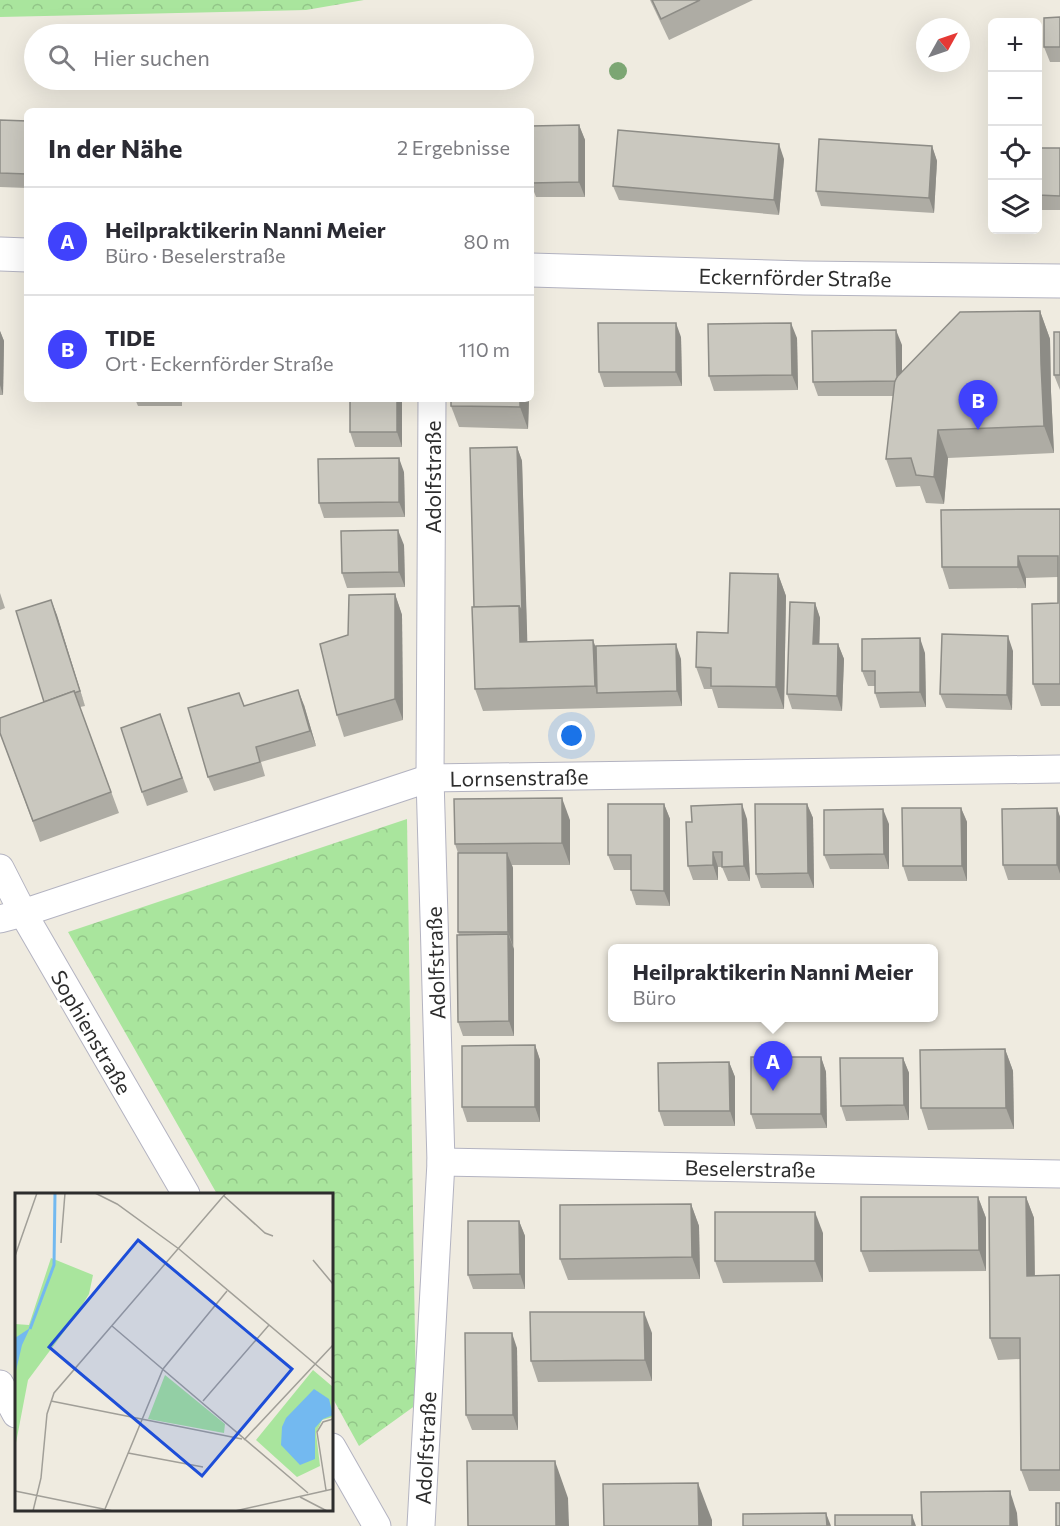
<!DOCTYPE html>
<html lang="de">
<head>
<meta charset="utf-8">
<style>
  body { margin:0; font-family:Commissioner,sans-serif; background:#f2f2f3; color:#2b2b33 }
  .controls { position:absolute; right:18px; top:18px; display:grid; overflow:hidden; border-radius:9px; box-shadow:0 6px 24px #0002 }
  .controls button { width:54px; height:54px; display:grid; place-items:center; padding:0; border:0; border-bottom:2px solid #e1e1e2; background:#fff; color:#2b2b33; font:30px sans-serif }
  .compass { position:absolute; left:916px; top:18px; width:54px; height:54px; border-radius:50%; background:#fff; box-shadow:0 6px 24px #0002; rotate:50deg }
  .you { position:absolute; left:572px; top:736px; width:21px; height:21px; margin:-15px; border:4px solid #fff; border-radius:50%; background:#1a73e8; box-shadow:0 0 0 9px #1a73e833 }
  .badge { display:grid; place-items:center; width:39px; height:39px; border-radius:50%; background:#4042fc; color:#fff; font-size:20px; font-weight:700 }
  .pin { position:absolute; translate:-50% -50px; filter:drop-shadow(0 2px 3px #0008) }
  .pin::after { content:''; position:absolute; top:32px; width:21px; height:18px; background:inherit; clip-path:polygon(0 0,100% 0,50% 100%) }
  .popup { position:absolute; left:608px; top:944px; width:330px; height:78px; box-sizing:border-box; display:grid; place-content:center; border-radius:9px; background:#fff; filter:drop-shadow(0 2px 4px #0005); font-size:20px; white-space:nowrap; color:#7c7c81 }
  .popup b { font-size:22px; color:#2b2b33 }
  .popup::after { content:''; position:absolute; left:50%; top:100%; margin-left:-12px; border:12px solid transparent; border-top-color:#fff }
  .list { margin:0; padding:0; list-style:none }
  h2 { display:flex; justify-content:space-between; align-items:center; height:78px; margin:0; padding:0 24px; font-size:26px }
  h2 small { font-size:20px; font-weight:400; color:#7c7c81 }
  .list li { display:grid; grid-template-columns:39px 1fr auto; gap:18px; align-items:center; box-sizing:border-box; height:108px; padding:0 24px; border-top:2px solid #e1e1e2 }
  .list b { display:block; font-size:22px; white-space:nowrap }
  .list p { margin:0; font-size:20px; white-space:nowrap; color:#7c7c81 }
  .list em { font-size:20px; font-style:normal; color:#7c7c81 }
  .icon { flex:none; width:33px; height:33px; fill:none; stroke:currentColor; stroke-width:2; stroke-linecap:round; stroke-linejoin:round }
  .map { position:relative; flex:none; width:1060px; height:1526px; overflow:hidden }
  .search { position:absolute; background:#fff; box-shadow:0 6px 24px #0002; left:24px; top:24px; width:510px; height:66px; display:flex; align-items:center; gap:15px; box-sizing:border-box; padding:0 21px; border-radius:33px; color:#7c7c81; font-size:22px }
  .panel { position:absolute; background:#fff; box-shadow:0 6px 24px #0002; left:24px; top:108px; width:510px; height:294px; border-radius:9px }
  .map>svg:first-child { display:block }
  .park { fill:url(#park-crowns) }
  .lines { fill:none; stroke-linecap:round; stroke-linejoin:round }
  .minor-casing { stroke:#b3b3c1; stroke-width:29 }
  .tertiary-casing { stroke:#b3b3c1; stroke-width:35 }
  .minor { stroke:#fff; stroke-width:27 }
  .tertiary { stroke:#fff; stroke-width:33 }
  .tree { fill:#7ca673 }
  .wall { fill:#aeaca4 }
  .shaded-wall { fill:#8d8c86 }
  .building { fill:#cac8bf; stroke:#8d8c86; stroke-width:1.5 }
  .labels { text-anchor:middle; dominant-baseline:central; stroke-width:5; stroke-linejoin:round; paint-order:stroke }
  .street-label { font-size:21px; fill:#2d2d2d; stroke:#fff }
  .inset-river { fill:none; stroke:#73b9f0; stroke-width:3 }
  .inset-road { fill:none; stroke:#a19f98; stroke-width:1.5 }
  .view { fill:#1d4ed8; fill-opacity:0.15; stroke:#1d4ed8; stroke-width:3 }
  .inset-edge { fill:none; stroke:#2d2d2d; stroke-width:3 }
</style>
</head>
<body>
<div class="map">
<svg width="1060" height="1526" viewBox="0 0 1060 1526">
  <defs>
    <pattern id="park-crowns" width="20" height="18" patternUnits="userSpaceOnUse" patternTransform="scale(1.5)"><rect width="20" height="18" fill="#a9e59d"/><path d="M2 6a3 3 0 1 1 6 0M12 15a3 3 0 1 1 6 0" fill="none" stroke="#92c588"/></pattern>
  </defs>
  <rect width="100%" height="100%" fill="#efebe0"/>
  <g class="park">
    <path d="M0 0H364L306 10 0 17Z"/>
    <path d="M407 819 416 1405 359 1446 332 1397V1194H217L68 932Z"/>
  </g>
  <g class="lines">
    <g class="minor-casing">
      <g id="minor">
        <path d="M0 868 23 913 186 1194"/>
        <path d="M0 919 23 913 430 778 1060 769"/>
        <path d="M441 1162 1060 1174"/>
        <path d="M0 1384 16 1414"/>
        <path d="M332 1447 377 1526"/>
        <path d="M421 1526 441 1162 430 778 432 399"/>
      </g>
    </g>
    <g class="tertiary-casing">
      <g id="tertiary">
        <path d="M0 254 27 255"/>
        <path d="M531 270 804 278 1060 281"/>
      </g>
    </g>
    <use href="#minor" class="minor"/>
    <use href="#tertiary" class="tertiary"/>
  </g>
  <circle class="tree" cx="618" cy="71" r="9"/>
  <g class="wall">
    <path d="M650 0H753L669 40Z"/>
    <path d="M1060 17V62H1050L1044 47Z"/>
    <path d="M0 120 27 121V188L0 187Z"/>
    <path d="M579 125 585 140V197H536L531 184V126Z"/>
    <path d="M932 146 937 161 934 213 821 206 816 191Z"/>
    <rect x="1038" y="148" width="22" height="62"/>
    <path d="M784 159 779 215 619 200 613 186Z"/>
    <path d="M1040 311 1050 339 1051 392 1054 453 948 458 944 504 926 503 920 486 896 487 886 459 893 396H818L813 382 902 345V372Z"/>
    <path d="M0 331 4 341 3 395H0Z"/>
    <path d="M1060 332V390L1054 375Z"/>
    <path d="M681 337 682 386 604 387 599 372Z"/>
    <path d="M797 338 798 390 714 391 709 376Z"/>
    <path d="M135 399H182V406H138Z"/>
    <path d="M215 399H242L216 400Z"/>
    <path d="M402 399V447H355L350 432Z"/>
    <path d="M529 399 528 429 459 427 451 406Z"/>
    <path d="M517 447 522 461 527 642 596 646 681 659 682 706 483 711 475 689 474 607Z"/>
    <path d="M404 472 405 517 324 518 319 503Z"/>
    <path d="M1060 509V706H1041L1033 684 1058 603V577L1026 578V588L949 589 942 567Z"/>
    <path d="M404 545 405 587 347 588 342 573Z"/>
    <path d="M778 574 786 596 784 709 718 708 712 689H704L696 667 728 633Z"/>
    <path d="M0 593 5 608 0 610Z"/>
    <path d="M395 594 402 615 403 720 344 737 337 715 348 635Z"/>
    <path d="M51 600 85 706 80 707 119 813 40 842 0 733 44 702Z"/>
    <path d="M815 603 820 618 819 644H838L844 659 842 711 792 709 787 694Z"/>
    <path d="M1013 651 1012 710 946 708 940 694Z"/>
    <path d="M925 653 926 707 880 708 875 693V686H868L862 671Z"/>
    <path d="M239 693 244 706 304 705 316 746 261 762 265 776 214 791 208 777Z"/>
    <path d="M160 714 188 792 147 806 142 792Z"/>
    <path d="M664 804 670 819V906L636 905 631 890V870H614L608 855Z"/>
    <path d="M807 804 813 818 814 888H761L756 874Z"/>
    <path d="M961 808 967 822V881H908L903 866Z"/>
    <path d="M1057 808 1060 817V880H1008L1003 865Z"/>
    <path d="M747 819 750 881H728L722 867H718V880H693L688 866Z"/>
    <path d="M570 820V865H512L513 868 514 1036H463L458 1022 459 935 458 932V853L455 844Z"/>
    <path d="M889 824V869H830L824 855Z"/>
    <path d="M535 1045 540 1060V1122H467L462 1107Z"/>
    <path d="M1005 1049 1013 1071 1014 1129 928 1130 921 1108Z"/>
    <path d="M821 1057 826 1072 827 1128 756 1129 751 1114Z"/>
    <path d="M903 1058 909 1073V1120L846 1121 841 1106Z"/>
    <path d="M729 1062 735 1077V1126H664L659 1111Z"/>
    <path d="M978 1197 986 1218V1271L869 1272 861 1251Z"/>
    <path d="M1026 1197 1034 1218 1035 1276 1060 1275V1491H1029L1021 1470 1020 1359 998 1360 990 1338Z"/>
    <path d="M691 1204 699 1226 700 1279 568 1280 560 1259Z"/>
    <path d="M519 1221 525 1236V1289H473L468 1275Z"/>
    <path d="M823 1233V1282L723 1283 715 1261Z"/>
    <path d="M652 1333V1381L538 1382 531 1361Z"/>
    <path d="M517 1348 518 1430H472L466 1415Z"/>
  </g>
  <g class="shaded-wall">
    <path d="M579 125 585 140V197L579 182Z"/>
    <path d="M779 144 784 159 779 215 774 200Z"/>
    <path d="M932 146 937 161 934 213 929 198Z"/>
    <path d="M1040 311 1050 339 1051 392 1054 453 1044 426 1041 364Z"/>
    <path d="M676 323 681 337 682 386 676 372Z"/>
    <path d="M791 323 797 338 798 390 792 375Z"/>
    <path d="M896 330 902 345V396L897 381Z"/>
    <path d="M0 331 4 341 3 395 0 385Z"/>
    <path d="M397 399H402V447L397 432Z"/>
    <path d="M520 399H529L528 429 520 407Z"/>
    <path d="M938 430 948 458 944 504 934 477Z"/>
    <path d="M517 447 522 461 528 663 520 642Z"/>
    <path d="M399 458 404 472 405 517 399 502Z"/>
    <path d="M398 530 404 545 405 587 399 572Z"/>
    <path d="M1018 556 1026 578V588L1018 567Z"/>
    <path d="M778 574 786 596 784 709 776 687Z"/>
    <path d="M395 594 402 615 403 720 395 699Z"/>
    <path d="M51 600 57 615 85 706 80 691Z"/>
    <path d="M815 603 820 618 819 658 813 644Z"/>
    <path d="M1008 636 1013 651 1012 710 1007 695Z"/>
    <path d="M920 638 925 653 926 707 920 692Z"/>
    <path d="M593 640 601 661 597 693 595 686Z"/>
    <path d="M676 644 681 659 682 706 677 691Z"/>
    <path d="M838 644 844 659 842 711 837 696Z"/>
    <path d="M298 690 304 705 316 746 310 731Z"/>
    <path d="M562 798 570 820V865L562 843Z"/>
    <path d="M664 804 670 819V906L664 891Z"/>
    <path d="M742 804 747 819 750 881 744 866Z"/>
    <path d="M807 804 813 818 814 888 808 873Z"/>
    <path d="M961 808 967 822V881L962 866Z"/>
    <path d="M1057 808 1060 817V874L1057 865Z"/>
    <path d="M883 809 889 824V869L884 854Z"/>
    <path d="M713 852 718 867V880L713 865Z"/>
    <path d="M507 853 513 868V946L508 932Z"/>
    <path d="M508 934 514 949V1036L509 1021Z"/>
    <path d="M535 1045 540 1060V1122L535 1107Z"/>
    <path d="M1005 1049 1013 1071 1014 1129 1006 1108Z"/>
    <path d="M821 1057 826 1072 827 1128 821 1114Z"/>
    <path d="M903 1058 909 1073V1120L904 1105Z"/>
    <path d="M729 1062 735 1077V1126L730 1111Z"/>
    <path d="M978 1197 986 1218V1271L979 1250Z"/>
    <path d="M1026 1197 1034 1218 1035 1297 1027 1276Z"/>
    <path d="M691 1204 699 1226 700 1279 692 1257Z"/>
    <path d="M815 1212 823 1233V1282L815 1261Z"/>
    <path d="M519 1221 525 1236V1289L520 1274Z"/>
    <path d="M644 1312 652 1333V1381L645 1360Z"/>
    <path d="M512 1333 517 1348 518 1430 513 1415Z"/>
    <path d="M555 1461 568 1498 569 1526H556Z"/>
    <path d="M698 1483 712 1520V1526H699Z"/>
    <path d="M1010 1491 1017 1513 1018 1526H1010Z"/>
    <path d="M826 1513 831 1526H827Z"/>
    <path d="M912 1515 916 1526H912Z"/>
  </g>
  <g class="building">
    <path d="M652 0H700L661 19Z"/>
    <path d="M1060 17V47H1044V18Z"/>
    <path d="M0 120 27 121V174L0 173Z"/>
    <path d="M579 125V182L531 183V126Z"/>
    <path d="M618 130 779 144 774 200 613 186Z"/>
    <path d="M819 139 932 146 929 198 816 191Z"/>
    <path d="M1038 148H1060V196L1038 195Z"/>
    <path d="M1040 311 1041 364 1044 426 938 430 934 477 916 475 911 458 886 459 895 379 960 312Z"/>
    <path d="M598 323H676V372H599Z"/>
    <path d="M791 323 792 375 709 376 708 324Z"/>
    <path d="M896 330 897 377 895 381 813 382 812 331Z"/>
    <rect x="1054" y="332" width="6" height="43"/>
    <rect x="350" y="399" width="47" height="33"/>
    <path d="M451 399H520V407L451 406Z"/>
    <path d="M517 447 522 612 519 606 474 607 470 448Z"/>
    <path d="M399 458V502L319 503 318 459Z"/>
    <path d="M1060 509V684H1033L1032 604 1058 603V556H1018V567H942L941 510Z"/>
    <path d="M398 530 399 572 342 573 341 531Z"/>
    <path d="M730 573 778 574 776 687 711 686V668L696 667 697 632 728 633Z"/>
    <path d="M395 594V699L337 715 320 644 348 635 349 595Z"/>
    <path d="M51 600 80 691 74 693V691L44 702 16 611Z"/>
    <path d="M790 602 815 603 813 644H838L837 696 787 694Z"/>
    <path d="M519 606 520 642 593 640 595 686 475 689 472 607Z"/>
    <path d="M942 634 1008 636 1007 695 940 694Z"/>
    <path d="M920 638V692L875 693V671H862V639Z"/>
    <path d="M676 644 677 691 597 693 596 646Z"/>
    <path d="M298 690 310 731 256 747 260 762 208 777 188 708 239 693 244 706Z"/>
    <path d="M74 691 111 792 33 821 0 733V718Z"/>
    <path d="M160 714 182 778 142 792 121 728Z"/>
    <path d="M562 798V843L455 844 454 799Z"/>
    <path d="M608 804H664V891L631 890V855H608Z"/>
    <path d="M742 804 744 866 722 867V852H713V865L688 866 686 822H692L691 806Z"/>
    <path d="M755 804H807L808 873 756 874Z"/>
    <path d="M902 808H961L962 866H903Z"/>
    <path d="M1057 808V865H1003L1002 809Z"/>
    <path d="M883 809 884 854 824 855V810Z"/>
    <path d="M458 853H507L508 932H458Z"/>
    <path d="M508 934 509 1021 458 1022 457 935Z"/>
    <path d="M535 1045V1107H462V1046Z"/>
    <path d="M1005 1049 1006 1108H921L920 1050Z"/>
    <rect x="751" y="1057" width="70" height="57"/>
    <path d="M840 1058H903L904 1105 841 1106Z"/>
    <path d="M729 1062 730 1111H659L658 1063Z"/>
    <path d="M861 1197H978L979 1250 861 1251Z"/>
    <path d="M989 1197H1026L1027 1276 1060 1275V1470H1021L1020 1338H990Z"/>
    <path d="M691 1204 692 1257 560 1259V1205Z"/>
    <rect x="715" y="1212" width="100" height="49"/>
    <path d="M468 1221H519L520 1274 468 1275Z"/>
    <path d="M530 1312H644L645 1360 531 1361Z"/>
    <path d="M465 1333H512L513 1415H466Z"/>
    <path d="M467 1461H555L556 1526H468Z"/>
    <path d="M698 1483 699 1526H604L603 1484Z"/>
    <path d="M1010 1491V1526H922L921 1492Z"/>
    <rect x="1056" y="1503" width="4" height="23"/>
    <path d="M826 1513 827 1526H743V1514Z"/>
    <rect x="835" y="1515" width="77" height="11"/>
  </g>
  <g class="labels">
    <g class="street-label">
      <text transform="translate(795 277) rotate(1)">Eckernförder Straße</text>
      <text transform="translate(432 477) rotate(-90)">Adolfstraße</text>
      <text transform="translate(519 777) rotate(-1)">Lornsenstraße</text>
      <text transform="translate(435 963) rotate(-92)">Adolfstraße</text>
      <text transform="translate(92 1032) rotate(60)">Sophienstraße</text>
      <text transform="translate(750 1168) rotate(1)">Beselerstraße</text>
      <text transform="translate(425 1448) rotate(-87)">Adolfstraße</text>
    </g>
  </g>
  <g transform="translate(15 1193)">
    <rect width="318" height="318" fill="#efebe0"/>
    <path d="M36 65 78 82 74 101 60 124 13 187 0 255V131L14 132ZM298 177 318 194V224L307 227 301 240 305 273 282 284 241 247ZM150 182 210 231 209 240 133 226Z" fill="#a9e59d"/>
    <path d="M15 135 7 152 0 182V145ZM299 196 314 206 318 222 308 226 300 235V266L285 272 266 252 267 234 271 225Z" fill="#73b9f0"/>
    <path class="inset-river" d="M15 136 39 72 40 0"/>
    <path class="inset-road" d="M80 0 102 11 164 56 318 186M209 3 250 40 258 43M46 50 50 0M0 63 22 0M298 67 318 91M97 133 293 300M36 208 227 246M188 208 254 132M229 247 318 152M113 260 188 274M311 297 302 239 308 229 318 226M0 298 98 318M285 304 312 318M90 316 148 176 212 98M18 318 26 285 32 221 39 200 211 0M220 318 318 296"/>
    <path class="view" d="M123 47 277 176 187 283 34 154Z"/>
    <rect width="318" height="318" class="inset-edge"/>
  </g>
</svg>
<div class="controls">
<button>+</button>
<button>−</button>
<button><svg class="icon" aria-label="locate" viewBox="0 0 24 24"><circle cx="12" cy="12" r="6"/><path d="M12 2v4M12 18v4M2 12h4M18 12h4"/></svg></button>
<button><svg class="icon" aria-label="layers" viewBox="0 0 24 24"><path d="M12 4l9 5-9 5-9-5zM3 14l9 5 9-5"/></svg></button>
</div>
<svg class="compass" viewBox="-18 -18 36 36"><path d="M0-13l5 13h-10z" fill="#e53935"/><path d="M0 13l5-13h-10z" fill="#7c7c81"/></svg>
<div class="you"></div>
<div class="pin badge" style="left:773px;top:1091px">A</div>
<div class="popup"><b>Heilpraktikerin Nanni Meier</b>Büro</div>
<div class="pin badge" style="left:978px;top:430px">B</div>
<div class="search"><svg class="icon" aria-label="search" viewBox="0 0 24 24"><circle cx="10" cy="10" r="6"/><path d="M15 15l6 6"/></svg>Hier suchen</div>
<section class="panel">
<h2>In der Nähe<small>2 Ergebnisse</small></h2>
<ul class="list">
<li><span class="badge">A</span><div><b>Heilpraktikerin Nanni Meier</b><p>Büro · Beselerstraße</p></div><em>80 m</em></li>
<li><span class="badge">B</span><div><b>TIDE</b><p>Ort · Eckernförder Straße</p></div><em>110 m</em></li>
</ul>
</section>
</div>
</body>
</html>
